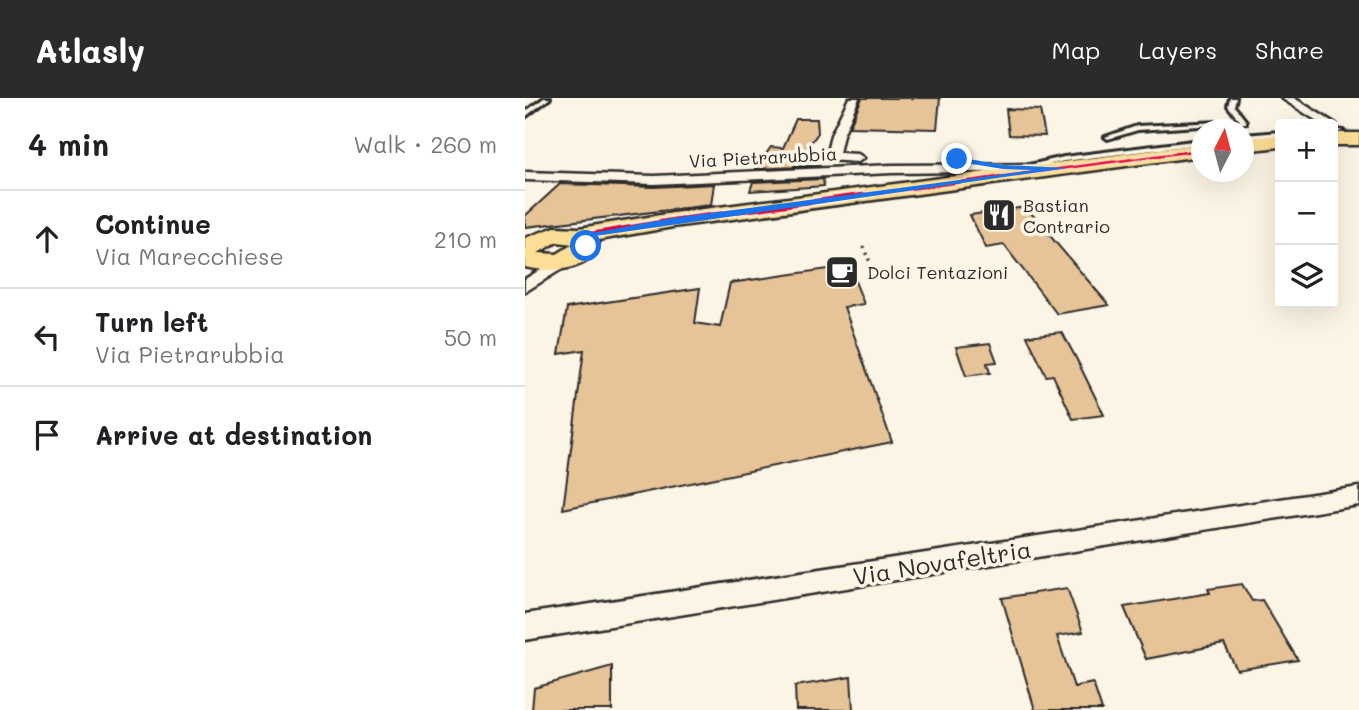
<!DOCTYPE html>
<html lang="en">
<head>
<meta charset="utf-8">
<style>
  body { margin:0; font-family:Mali,sans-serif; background:#f6f6f6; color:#202124 }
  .controls { position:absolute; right:21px; top:21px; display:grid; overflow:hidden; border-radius:7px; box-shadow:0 7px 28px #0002 }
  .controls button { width:63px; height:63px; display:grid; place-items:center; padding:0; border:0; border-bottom:2px solid #e0e0e0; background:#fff; color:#202124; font:35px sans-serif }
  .compass { position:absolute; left:666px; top:21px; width:63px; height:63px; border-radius:50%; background:#fff; box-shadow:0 7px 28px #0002; rotate:6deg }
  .stop { position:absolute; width:21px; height:21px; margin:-16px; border:5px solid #1a73e8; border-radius:50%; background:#fff }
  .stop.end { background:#1a73e8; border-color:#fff; box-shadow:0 2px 7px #0008 }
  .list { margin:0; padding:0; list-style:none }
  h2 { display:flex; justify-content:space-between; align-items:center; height:91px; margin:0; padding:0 28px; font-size:30px }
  h2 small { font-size:23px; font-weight:400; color:#757577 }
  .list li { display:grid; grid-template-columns:46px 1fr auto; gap:21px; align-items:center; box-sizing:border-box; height:98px; padding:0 28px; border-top:2px solid #e0e0e0 }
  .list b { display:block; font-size:26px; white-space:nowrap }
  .list p { margin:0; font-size:23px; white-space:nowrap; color:#757577 }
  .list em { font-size:23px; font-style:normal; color:#757577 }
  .icon { flex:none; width:38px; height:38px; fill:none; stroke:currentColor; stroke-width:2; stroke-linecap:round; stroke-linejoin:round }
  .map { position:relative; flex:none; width:834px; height:612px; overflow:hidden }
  header { display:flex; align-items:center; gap:42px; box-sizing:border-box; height:98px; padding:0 35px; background:#2b2b2b; color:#fff }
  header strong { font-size:33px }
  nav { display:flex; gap:38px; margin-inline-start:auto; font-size:24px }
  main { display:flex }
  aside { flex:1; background:#fff }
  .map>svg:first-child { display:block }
  .building { fill:#e7c398; stroke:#2b2b2b; stroke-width:2 }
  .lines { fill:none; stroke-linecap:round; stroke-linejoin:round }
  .service-casing { stroke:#2b2b2b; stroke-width:6 }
  .minor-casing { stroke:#2b2b2b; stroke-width:5 }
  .primary-casing { stroke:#2b2b2b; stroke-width:5 }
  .path { stroke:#2b2b2b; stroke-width:3.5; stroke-dasharray:2 4.5; stroke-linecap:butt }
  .service { fill:#fcf5e5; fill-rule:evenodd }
  .minor { fill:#fcf5e5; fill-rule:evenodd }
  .primary { fill:#fdde96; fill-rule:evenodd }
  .bus-1-far1-casing { stroke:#fcf5e5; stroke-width:5 }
  .bus-1-casing { stroke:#fcf5e5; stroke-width:9 }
  .bus-1-far1 { stroke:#e4002b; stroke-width:2.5 }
  .bus-1 { stroke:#e4002b; stroke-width:4.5 }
  .route { fill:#1a73e8 }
  .labels { text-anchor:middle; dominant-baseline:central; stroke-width:7; stroke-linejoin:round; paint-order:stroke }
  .far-street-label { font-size:18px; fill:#2b2b2b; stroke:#fcf5e5 }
  .far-poi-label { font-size:18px; fill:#2b2b2b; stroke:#fcf5e5; text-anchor:start }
  .near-street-label { font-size:24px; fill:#2b2b2b; stroke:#fcf5e5 }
</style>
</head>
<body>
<header>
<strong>Atlasly</strong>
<nav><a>Map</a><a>Layers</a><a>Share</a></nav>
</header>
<main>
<aside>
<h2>4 min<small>Walk · 260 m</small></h2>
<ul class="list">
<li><svg class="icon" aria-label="ahead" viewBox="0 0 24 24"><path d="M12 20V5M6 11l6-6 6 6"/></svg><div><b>Continue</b><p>Via Marecchiese</p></div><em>210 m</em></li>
<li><svg class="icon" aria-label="left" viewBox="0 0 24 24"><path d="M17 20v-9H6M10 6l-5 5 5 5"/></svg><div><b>Turn left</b><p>Via Pietrarubbia</p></div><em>50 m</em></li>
<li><svg class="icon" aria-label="arrive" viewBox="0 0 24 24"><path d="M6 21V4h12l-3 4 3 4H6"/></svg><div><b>Arrive at destination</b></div></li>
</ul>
</aside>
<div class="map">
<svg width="834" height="612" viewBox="0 0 834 612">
  <rect width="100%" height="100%" fill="#fcf5e5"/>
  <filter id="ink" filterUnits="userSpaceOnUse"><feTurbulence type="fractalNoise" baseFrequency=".0143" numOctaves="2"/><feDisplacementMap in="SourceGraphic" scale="14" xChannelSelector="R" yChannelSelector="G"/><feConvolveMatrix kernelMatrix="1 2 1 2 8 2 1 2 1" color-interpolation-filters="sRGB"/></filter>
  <g filter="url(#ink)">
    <g class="building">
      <path d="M337 0H415L412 31 324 29Z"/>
      <path d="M481 11 515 12 520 38 484 37Z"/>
      <path d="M271 21H292L293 35 269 68H296L230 71 246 49 258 50Z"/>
      <path d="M298 81 299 88 225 93 228 84Z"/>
      <path d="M35 86 129 89 189 86 186 107 0 129V118Z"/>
      <path d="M500 109 522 132H520L584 207 532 216 479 147 461 150 445 117Z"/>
      <path d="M324 168 339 206 319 209 367 344 38 411 59 252 34 256 42 210 175 190 170 225 195 229 205 185Z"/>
      <path d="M537 234 552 262 579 317 548 321 528 277 521 278 502 238Z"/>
      <path d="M465 245 472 264 462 265 465 275 441 278 431 249Z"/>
      <path d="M717 486 727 503 737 502 773 562 712 572 699 546 621 561 599 509 685 495 683 491Z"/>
      <path d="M542 490 558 534 532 538 549 589 568 585 577 612H510L477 500Z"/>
      <path d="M87 568V612H7L9 590Z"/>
      <path d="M326 579 328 612H271L270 588Z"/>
    </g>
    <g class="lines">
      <g class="service-casing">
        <g id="service">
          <path d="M19 0H25L0 19V14Z"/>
          <path d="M705 0H711L709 8 721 23V25L613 32 583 41 580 39 612 28 715 23 703 8Z"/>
          <path d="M808 31 818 33 808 35Z"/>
          <path d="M755 34V38L718 41 719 37Z"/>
          <path d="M676 42V46L539 63 499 71 496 69 539 59Z"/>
        </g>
      </g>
      <g class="minor-casing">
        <g id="minor">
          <path d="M324 0H334L318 37 314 55 333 56 339 60 333 64 303 62 301 59 306 37Z"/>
          <path d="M756 0H769L811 26 808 29V26H797Z"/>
          <path d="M526 66 533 70 531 73 367 75 129 86 0 82V74L129 78 367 67Z"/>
          <path d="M42 156 48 158 50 161 48 164 0 194V181Z"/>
          <path d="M834 389V407L0 542V516Z"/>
        </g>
      </g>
      <g class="primary-casing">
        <g id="primary">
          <rect x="808" y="35" width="26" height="12"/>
          <path d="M755 37V49L718 53V41Z"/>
          <path d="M676 46V58L148 129 74 142C71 174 24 175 0 169V140L30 129 54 130 148 115ZM32 144 48 146 32 156 13 155Z"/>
        </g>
      </g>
      <path class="path" d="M338 149 345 164"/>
      <use href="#service" class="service"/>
      <use href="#minor" class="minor"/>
      <use href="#primary" class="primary"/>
      <g class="bus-1-far1-casing">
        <path id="bus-1-far1" d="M324 99 676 52"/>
      </g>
      <g class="bus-1-casing">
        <path id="bus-1" d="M54 138 148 122 337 97"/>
      </g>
      <use href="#bus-1-far1" class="bus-1-far1"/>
      <use href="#bus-1" class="bus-1"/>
    </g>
  </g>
  <path class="route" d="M432 59 478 67 542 70 63 139 66 148 61 150 50 138 148 120 509 72 478 71 429 63Z"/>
  <defs>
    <g id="restaurant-square" transform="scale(1.75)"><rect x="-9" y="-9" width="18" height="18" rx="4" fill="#2b2b2b" stroke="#fcf5e5"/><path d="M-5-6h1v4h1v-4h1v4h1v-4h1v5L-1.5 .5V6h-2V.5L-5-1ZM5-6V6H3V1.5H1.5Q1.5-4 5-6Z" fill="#fff"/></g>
    <g id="cafe-square" transform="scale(1.75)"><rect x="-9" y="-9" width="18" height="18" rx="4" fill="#2b2b2b" stroke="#fcf5e5"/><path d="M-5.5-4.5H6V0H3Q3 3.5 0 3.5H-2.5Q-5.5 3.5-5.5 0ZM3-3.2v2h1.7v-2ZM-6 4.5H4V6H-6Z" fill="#fff"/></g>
  </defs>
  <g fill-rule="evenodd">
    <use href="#restaurant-square" x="474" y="117"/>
    <use href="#cafe-square" x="317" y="174"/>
  </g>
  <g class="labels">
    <g class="far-street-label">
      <text transform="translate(238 59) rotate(-3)">Via Pietrarubbia</text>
    </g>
    <g class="far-poi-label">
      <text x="498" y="107">Bastian<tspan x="498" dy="21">Contrario</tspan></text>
      <text x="342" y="174">Dolci Tentazioni</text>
    </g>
    <g class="near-street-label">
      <text transform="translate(417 464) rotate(-9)">Via Novafeltria</text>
    </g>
  </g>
</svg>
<div class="controls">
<button>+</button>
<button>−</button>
<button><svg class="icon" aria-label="layers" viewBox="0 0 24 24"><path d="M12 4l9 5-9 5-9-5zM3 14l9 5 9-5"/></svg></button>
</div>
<svg class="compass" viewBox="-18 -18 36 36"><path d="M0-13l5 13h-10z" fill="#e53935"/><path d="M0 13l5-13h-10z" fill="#757577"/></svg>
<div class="stop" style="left:61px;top:148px"></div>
<div class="stop end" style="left:432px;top:61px"></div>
</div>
</main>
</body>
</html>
